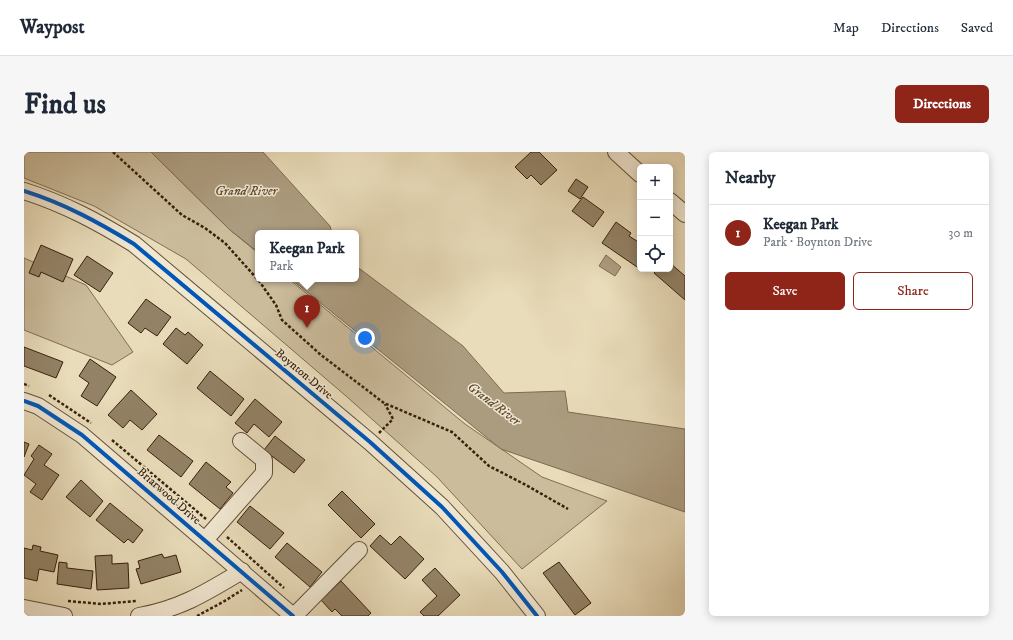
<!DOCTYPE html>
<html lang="en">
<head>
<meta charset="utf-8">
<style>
  body { margin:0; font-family:"IM FELL DW Pica",serif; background:#f6f6f7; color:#1f2937 }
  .controls { position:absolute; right:12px; top:12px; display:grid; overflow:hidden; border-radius:6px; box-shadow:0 2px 10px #0003 }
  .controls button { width:36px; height:36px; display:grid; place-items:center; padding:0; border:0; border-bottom:1px solid #e0e1e3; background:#fff; color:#1f2937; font:20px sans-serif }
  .you { position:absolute; left:341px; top:186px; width:14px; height:14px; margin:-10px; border:3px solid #fff; border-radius:50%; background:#1a73e8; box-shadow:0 0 0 6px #1a73e833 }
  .badge { display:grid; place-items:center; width:26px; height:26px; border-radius:50%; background:#8f2418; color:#fff; font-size:13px; font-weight:700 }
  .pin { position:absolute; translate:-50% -33px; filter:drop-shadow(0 1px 2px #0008) }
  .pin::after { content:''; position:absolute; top:21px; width:14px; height:12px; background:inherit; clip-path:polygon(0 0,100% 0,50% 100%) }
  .popup { position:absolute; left:231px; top:78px; width:104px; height:52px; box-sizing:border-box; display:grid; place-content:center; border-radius:6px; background:#fff; filter:drop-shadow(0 1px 3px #0005); font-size:13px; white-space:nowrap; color:#747a83 }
  .popup b { font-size:15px; color:#1f2937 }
  .popup::after { content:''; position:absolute; left:50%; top:100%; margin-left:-8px; border:8px solid transparent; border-top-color:#fff }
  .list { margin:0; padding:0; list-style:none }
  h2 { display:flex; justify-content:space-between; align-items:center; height:52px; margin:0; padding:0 16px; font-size:17px }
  h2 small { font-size:13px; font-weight:400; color:#747a83 }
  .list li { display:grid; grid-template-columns:26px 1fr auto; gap:12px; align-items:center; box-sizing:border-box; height:56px; padding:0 16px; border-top:1px solid #e0e1e3 }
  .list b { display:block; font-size:15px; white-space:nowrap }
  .list p { margin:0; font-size:13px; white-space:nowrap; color:#747a83 }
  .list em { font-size:13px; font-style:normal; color:#747a83 }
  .actions { display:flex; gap:8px; padding:12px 16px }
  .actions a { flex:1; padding:9px 0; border:1px solid #8f2418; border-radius:6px; text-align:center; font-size:14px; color:#8f2418 }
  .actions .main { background:#8f2418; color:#fff }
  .icon { flex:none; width:22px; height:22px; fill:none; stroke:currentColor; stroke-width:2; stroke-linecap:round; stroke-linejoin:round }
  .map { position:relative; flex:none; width:661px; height:464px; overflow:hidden; border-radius:6px }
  header { display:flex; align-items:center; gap:24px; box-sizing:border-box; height:56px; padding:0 20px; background:#fff; border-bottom:1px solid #e0e1e3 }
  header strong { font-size:19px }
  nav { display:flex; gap:22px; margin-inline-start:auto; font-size:14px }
  .intro { display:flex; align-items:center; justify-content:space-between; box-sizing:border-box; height:96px; padding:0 24px }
  h1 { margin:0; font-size:28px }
  .button { padding:10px 18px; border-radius:6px; background:#8f2418; color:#fff; font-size:14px; font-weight:700 }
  main { display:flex; gap:24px; padding:0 24px }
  aside { flex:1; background:#fff; border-radius:6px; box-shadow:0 2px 10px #0003 }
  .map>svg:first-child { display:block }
  .green { fill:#cbbc9c; stroke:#806e54 }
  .water { fill:#ac9c7f; stroke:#7d6b51 }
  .building { fill:#938266; stroke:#36210c }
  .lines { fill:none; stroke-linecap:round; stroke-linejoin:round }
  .minor-casing { stroke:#635038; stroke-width:18 }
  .path { stroke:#36210c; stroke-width:2.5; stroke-dasharray:3 2; stroke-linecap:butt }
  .minor { stroke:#f1e8d2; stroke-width:16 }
  .cycleway-casing { stroke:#f1e8d2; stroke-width:6 }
  .cycleway { stroke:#0057b8; stroke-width:4 }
  .labels { text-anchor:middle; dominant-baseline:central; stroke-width:3; stroke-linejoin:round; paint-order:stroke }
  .street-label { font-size:12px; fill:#36210c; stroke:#f1e8d2 }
  .water-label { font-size:13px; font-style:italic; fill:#5f4c34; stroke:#f1e8d2 }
</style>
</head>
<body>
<header>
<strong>Waypost</strong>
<nav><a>Map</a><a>Directions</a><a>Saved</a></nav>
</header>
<div class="intro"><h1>Find us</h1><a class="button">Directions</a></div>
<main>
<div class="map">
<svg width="661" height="464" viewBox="0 0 661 464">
  <rect width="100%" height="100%" fill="#e9dcba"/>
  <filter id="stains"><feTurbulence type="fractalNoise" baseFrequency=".005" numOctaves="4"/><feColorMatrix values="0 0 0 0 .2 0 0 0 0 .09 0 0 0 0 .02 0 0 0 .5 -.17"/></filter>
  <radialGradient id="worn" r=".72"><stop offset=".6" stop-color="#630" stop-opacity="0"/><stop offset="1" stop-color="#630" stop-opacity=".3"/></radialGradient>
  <g class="green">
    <path d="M0 0H127L206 78 234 101V127H265L441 272 518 325 583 349 498 417 413 325 322 244 162 107 70 54 0 26Z"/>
    <path d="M0 106 62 133 109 200 88 213 0 178Z"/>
  </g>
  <g class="water">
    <path d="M127 0H239L306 74 308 81H234V100L206 78Z"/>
    <path d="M582 103 597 115 591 124 575 114Z"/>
    <path d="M332 114 439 194 480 241 541 239 544 260 661 277V360L477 297 267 127H332Z"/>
  </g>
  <g class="building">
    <path d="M507 0H515L533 18 517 33 507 23 503 27 491 15Z"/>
    <path d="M552 27 564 35 556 47 544 39Z"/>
    <path d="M559 45 580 60 569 75 548 59Z"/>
    <path d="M592 70 607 81 605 84 616 91V117L578 91Z"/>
    <path d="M17 93 49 107 39 130 17 120 15 125 5 121Z"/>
    <path d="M63 104 89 121 76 140 50 123Z"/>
    <path d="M646 111 661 124V148L630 121 634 117H646Z"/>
    <path d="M122 147 147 165 133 184 121 176 117 181 104 171Z"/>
    <path d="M152 176 161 183 164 180 179 193 163 212 139 192Z"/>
    <path d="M0 195 39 210 32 226 0 214Z"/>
    <path d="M66 207 92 225 73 254 57 244 65 231 55 224Z"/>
    <path d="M186 219 220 247 207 264 173 236Z"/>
    <path d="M107 238 133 262 118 278 106 268 99 276 84 263Z"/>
    <path d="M231 247 258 270 245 285 230 272 223 281 211 271Z"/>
    <path d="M135 283 169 309 157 325 123 298Z"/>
    <path d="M251 284 281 308 270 321 240 298Z"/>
    <path d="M0 290 5 292 0 305Z"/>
    <path d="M15 293 28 302 20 313 35 323 18 348 6 340 12 332 0 323 10 307 7 304Z"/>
    <path d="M182 310 207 330 202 335 209 341 196 357 165 332Z"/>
    <path d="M57 328 79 349 66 365 42 345Z"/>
    <path d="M318 339 351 372 337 386 304 353Z"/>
    <path d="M86 351 119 378 109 391 104 387 100 391 72 368Z"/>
    <path d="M226 354 260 381 246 397 213 370Z"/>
    <path d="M356 383 367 393 376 384 400 407 381 427 346 394Z"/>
    <path d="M263 391 298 420 286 435 251 405Z"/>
    <path d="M9 393 17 395 16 399 34 403 30 420 15 417 13 429 0 426V396L8 398Z"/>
    <path d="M138 402 140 406 152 403 157 420 117 432 112 417 116 416 114 409Z"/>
    <path d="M88 403V412L104 411 105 436 73 438 71 404Z"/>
    <path d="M35 410 43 411V416L69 419 67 437 33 432Z"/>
    <path d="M535 410 567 451 551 463 519 421Z"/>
    <path d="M411 416 436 443 414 464H400L396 460 413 444 398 428Z"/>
    <path d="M317 429 347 461 344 464H318L311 457 308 460 297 448Z"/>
  </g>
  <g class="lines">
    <g class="minor-casing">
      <g id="minor">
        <path d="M592 0 616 22"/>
        <path d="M0 39C41 52 74 70 110 92L346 290 418 355 478 420 513 464"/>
        <path d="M646 49 661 62"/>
        <path d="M0 249 14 254 58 283 269 464"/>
        <path d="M181 388 240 321V308L217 289"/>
        <path d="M0 456 40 464"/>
        <path d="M115 464C156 457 183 440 218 419"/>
        <path d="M270 464 335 398"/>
      </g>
    </g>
    <g class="path">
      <path d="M89 0 158 63 181 76 201 91 235 129 252 153 258 168 297 203 360 251 428 280 465 314 502 333 544 357"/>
      <path d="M0 232 5 234"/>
      <path d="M25 243 67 271"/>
      <path d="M355 281 369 267 361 252"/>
      <path d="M88 288 182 367"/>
      <path d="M203 385 260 436"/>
      <path d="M44 449 77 452 112 449"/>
      <path d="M173 464 199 450 218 438"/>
    </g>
    <use href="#minor" class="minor"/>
    <g class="cycleway-casing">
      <g id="cycleway">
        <path d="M0 39C41 52 74 70 110 92L346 290 418 355 478 420 513 464"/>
        <path d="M0 249 14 254 58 283 269 464"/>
      </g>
    </g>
    <use href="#cycleway" class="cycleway"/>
  </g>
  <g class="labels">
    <g class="street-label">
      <text transform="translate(280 222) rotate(40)">Boynton Drive</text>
      <text transform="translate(145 344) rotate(41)">Briarwood Drive</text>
    </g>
    <g class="water-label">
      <text x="222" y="39">Grand River</text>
      <text transform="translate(470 252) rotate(37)">Grand River</text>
    </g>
  </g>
  <rect width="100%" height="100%" filter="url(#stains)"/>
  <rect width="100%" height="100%" fill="url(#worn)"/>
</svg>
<div class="controls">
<button>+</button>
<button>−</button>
<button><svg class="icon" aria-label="locate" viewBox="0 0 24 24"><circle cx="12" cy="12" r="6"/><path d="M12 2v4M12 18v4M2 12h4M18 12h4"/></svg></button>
</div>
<div class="you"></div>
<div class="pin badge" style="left:283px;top:176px">1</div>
<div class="popup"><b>Keegan Park</b>Park</div>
</div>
<aside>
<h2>Nearby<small></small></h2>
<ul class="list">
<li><span class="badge">1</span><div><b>Keegan Park</b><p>Park · Boynton Drive</p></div><em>30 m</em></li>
</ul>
<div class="actions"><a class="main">Save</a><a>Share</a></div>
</aside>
</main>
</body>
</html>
